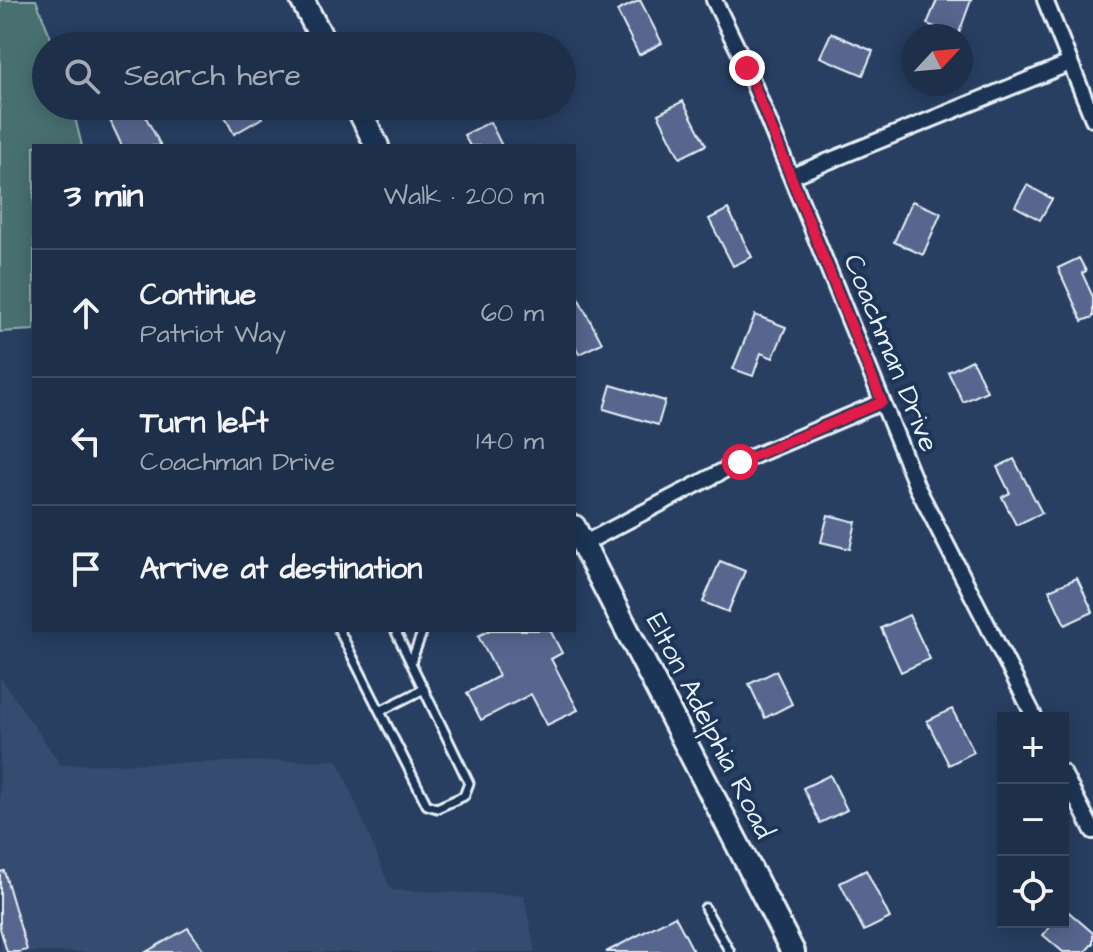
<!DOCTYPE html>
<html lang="en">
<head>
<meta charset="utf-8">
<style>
  body { margin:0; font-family:"Architects Daughter",sans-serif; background:#2b3b54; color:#f1f3f6 }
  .controls { position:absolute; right:24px; bottom:24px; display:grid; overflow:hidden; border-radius:0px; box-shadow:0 4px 20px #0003 }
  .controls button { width:72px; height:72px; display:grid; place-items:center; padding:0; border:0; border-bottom:2px solid #3c4a62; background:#1e2f4a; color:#f1f3f6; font:40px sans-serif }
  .compass { position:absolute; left:901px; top:24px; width:72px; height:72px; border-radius:50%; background:#1e2f4a; box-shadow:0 4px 20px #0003; rotate:64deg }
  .stop { position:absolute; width:24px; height:24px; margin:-18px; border:6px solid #e11d48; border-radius:50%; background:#fff }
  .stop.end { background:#e11d48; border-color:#fff; box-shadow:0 2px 8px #0008 }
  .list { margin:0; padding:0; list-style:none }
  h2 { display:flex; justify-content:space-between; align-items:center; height:104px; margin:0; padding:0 32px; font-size:34px }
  h2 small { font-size:26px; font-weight:400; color:#a1a9b5 }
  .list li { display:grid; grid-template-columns:52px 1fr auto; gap:24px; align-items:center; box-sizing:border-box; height:128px; padding:0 32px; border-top:2px solid #3c4a62 }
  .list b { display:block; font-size:30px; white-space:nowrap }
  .list p { margin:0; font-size:26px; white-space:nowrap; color:#a1a9b5 }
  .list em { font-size:26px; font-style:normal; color:#a1a9b5 }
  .icon { flex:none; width:44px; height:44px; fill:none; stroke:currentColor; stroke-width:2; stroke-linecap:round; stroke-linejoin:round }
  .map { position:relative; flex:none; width:1093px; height:952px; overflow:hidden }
  .search { position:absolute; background:#1e2f4a; box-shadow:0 4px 20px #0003; left:32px; top:32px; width:544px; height:88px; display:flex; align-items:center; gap:20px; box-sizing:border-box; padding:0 28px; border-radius:44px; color:#a1a9b5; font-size:30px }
  .panel { position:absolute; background:#1e2f4a; box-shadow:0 4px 20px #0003; left:32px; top:144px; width:544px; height:488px; border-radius:0px }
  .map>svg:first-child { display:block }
  .built { fill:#364b6f }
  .green { fill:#4a6f71; stroke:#99b0b4; stroke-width:2 }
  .building { fill:#56668e; stroke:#e8f1f8; stroke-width:2 }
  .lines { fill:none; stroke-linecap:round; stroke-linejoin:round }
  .lane-casing { stroke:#e8f1f8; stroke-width:13 }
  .street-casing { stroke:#e8f1f8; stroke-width:20 }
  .primary-casing { stroke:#e8f1f8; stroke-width:28 }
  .lane { stroke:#1d3557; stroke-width:7 }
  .street { stroke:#1d3557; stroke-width:14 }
  .primary { stroke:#1d3557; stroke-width:22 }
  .route { stroke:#e11d48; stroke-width:10 }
  .labels { text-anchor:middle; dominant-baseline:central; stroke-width:8; stroke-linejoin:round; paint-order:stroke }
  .street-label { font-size:28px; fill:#e8f1f8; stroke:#1d3557 }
</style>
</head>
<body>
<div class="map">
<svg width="1093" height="952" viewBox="0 0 1093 952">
  <rect width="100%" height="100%" fill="#283f62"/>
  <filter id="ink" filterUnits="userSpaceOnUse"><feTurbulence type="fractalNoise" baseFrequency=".0125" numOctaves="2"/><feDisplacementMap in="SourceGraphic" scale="16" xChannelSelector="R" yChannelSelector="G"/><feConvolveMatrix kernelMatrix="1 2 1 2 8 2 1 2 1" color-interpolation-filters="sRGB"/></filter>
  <g filter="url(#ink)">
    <path class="built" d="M0 677 61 765 338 760 391 890 524 895 535 952H0Z"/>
    <path class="green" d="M0 0H36L54 46H46V106H72L82 146H34V330L0 332Z"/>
    <g class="building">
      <path d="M640 0 662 43 639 55 617 11Z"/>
      <path d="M937 0H971L958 36 927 24Z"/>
      <path d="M831 33 873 51 863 75 820 57Z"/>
      <path d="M683 101 706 145 680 158 658 114Z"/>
      <path d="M124 106H140L161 146H122L107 114Z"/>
      <path d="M219 106H256L262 118 234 134Z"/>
      <path d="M490 122 502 146H470L464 135Z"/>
      <path d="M1027 185 1052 199 1040 220 1015 206Z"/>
      <path d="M912 201 941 213 923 255 894 242Z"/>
      <path d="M728 209 752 257 733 266 709 219Z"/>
      <path d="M1079 258 1086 271 1082 273 1093 297V317L1082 321 1058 268Z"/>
      <path d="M574 290 602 343 579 354 574 344Z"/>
      <path d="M755 315 786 327 773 358 761 353 753 376 733 369Z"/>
      <path d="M972 360 987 391 963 402 948 372Z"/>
      <path d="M611 385 665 401 658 425 604 409Z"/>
      <path d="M1014 459 1042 513 1016 525 1002 497 1010 493 997 467Z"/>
      <path d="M828 515 856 522 850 549 821 542Z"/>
      <path d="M720 561 745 571 728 612 703 602Z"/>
      <path d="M1077 578 1093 612 1065 625 1049 590Z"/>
      <path d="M909 615 930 659 901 672 881 628Z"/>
      <path d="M490 630H550L562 653 551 659 578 710 547 725 531 694 481 720 467 693 499 676 478 636Z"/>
      <path d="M776 671 792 704 765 718 749 684Z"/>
      <path d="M952 709 974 752 949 765 927 721Z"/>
      <path d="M830 775 847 810 820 823 803 788Z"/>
      <path d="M866 870 890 918 864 931 840 883Z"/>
      <path d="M4 871 27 950 19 952H7L0 928V872Z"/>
      <path d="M1063 907 1093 933V943L1085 952H1063L1043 935 1054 922H1063Z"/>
      <path d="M675 916 694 952H606Z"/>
      <path d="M188 928 205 952H146Z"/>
    </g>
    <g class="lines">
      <g class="lane-casing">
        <g id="lane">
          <path d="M339 630 427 805 437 808 464 796 469 783 395 630"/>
          <path d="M411 662 423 630"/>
          <path d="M380 711 424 689"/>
          <path d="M705 908 730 952"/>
        </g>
      </g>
      <g class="street-casing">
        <g id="street">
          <path d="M714 0 747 68 917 487 1035 718"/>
          <path d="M1045 0 1093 119"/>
          <path d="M792 176 1070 63"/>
          <path d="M583 544 740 462 882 402"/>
          <path d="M1063 773 1093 831"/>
        </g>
      </g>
      <g class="primary-casing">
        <g id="primary">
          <path d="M302 0 326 46"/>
          <path d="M357 106 377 146"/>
          <path d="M574 527 793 952"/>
        </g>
      </g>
      <use href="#lane" class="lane"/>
      <use href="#street" class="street"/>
      <use href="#primary" class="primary"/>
    </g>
  </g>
  <g class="lines" filter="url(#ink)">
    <path class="route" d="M740 462 882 402 747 68"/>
  </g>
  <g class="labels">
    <g class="street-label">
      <text transform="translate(891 353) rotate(68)">Coachman Drive</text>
      <text transform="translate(710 726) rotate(63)">Elton Adelphia Road</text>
    </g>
  </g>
</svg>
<div class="controls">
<button>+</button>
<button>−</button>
<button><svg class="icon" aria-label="locate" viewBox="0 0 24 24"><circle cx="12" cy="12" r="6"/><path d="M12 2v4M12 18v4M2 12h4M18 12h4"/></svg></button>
</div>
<svg class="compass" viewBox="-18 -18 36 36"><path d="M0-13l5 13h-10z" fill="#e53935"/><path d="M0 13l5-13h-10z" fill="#a1a9b5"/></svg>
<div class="stop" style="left:740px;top:462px"></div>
<div class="stop end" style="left:747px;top:68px"></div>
<div class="search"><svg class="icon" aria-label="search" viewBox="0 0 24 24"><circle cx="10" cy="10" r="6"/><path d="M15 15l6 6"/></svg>Search here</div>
<section class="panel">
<h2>3 min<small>Walk · 200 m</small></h2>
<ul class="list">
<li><svg class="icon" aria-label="ahead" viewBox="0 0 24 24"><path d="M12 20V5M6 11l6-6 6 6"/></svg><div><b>Continue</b><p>Patriot Way</p></div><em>60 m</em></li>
<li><svg class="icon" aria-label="left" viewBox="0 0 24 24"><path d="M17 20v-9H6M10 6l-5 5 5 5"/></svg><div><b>Turn left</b><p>Coachman Drive</p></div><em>140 m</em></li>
<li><svg class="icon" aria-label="arrive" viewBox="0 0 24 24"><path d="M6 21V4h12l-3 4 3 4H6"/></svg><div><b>Arrive at destination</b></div></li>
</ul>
</section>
</div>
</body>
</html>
